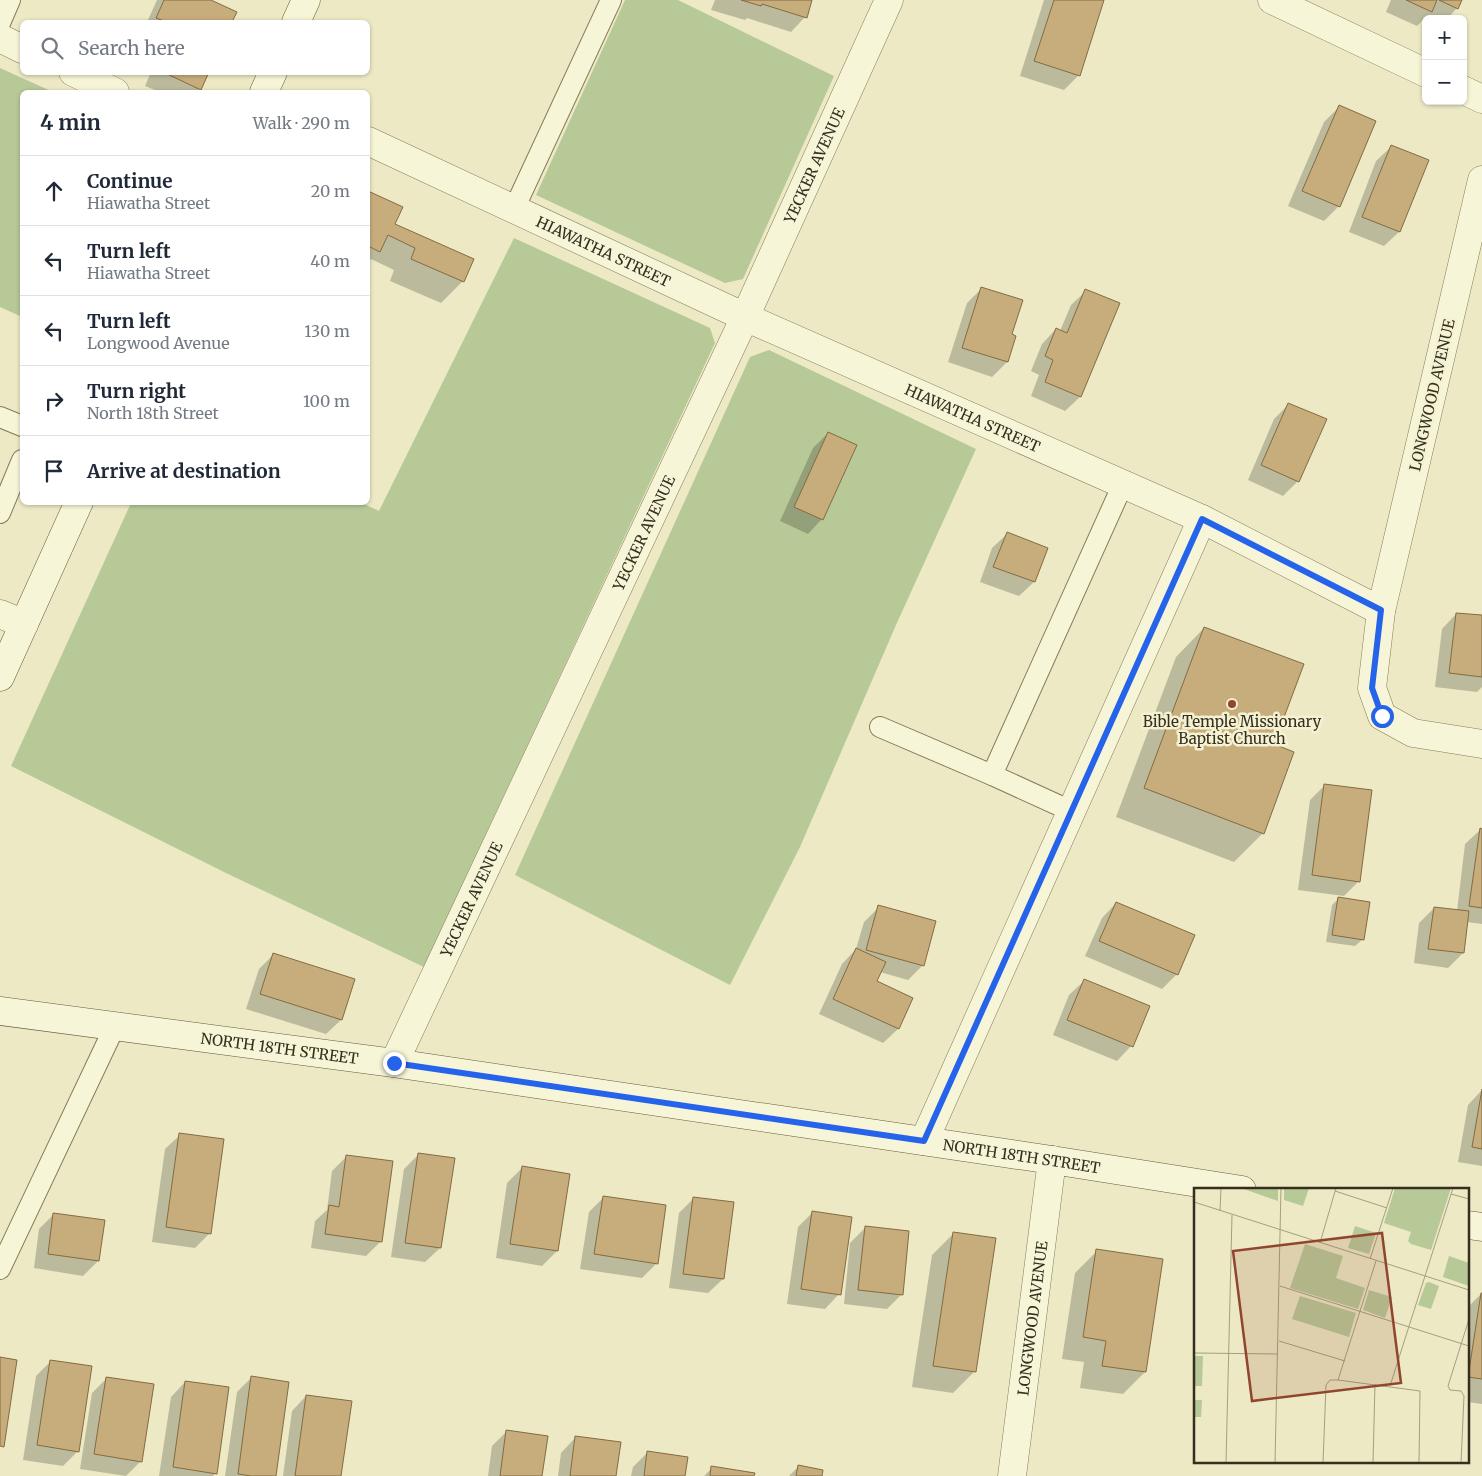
<!DOCTYPE html>
<html lang="en">
<head>
<meta charset="utf-8">
<style>
  body { margin:0; font-family:Merriweather,serif; background:#f6f6f7; color:#1f2937 }
  .controls { position:absolute; right:15px; top:15px; display:grid; overflow:hidden; border-radius:8px; box-shadow:0 1px 4px #0004 }
  .controls button { width:45px; height:45px; display:grid; place-items:center; padding:0; border:0; border-bottom:1px solid #e0e1e3; background:#fff; color:#1f2937; font:25px sans-serif }
  .stop { position:absolute; width:15px; height:15px; margin:-11px; border:4px solid #2563eb; border-radius:50%; background:#fff }
  .stop.end { background:#2563eb; border-color:#fff; box-shadow:0 1px 5px #0008 }
  .list { margin:0; padding:0; list-style:none }
  h2 { display:flex; justify-content:space-between; align-items:center; height:65px; margin:0; padding:0 20px; font-size:21px }
  h2 small { font-size:16px; font-weight:400; color:#747a83 }
  .list li { display:grid; grid-template-columns:32px 1fr auto; gap:15px; align-items:center; box-sizing:border-box; height:70px; padding:0 20px; border-top:1px solid #e0e1e3 }
  .list b { display:block; font-size:19px; white-space:nowrap }
  .list p { margin:0; font-size:16px; white-space:nowrap; color:#747a83 }
  .list em { font-size:16px; font-style:normal; color:#747a83 }
  .icon { flex:none; width:28px; height:28px; fill:none; stroke:currentColor; stroke-width:2; stroke-linecap:round; stroke-linejoin:round }
  .map { position:relative; flex:none; width:1482px; height:1476px; overflow:hidden }
  .search { position:absolute; background:#fff; box-shadow:0 1px 4px #0004; left:20px; top:20px; width:350px; height:55px; display:flex; align-items:center; gap:12px; box-sizing:border-box; padding:0 18px; border-radius:8px; color:#747a83; font-size:19px }
  .panel { position:absolute; background:#fff; box-shadow:0 1px 4px #0004; left:20px; top:90px; width:350px; height:415px; border-radius:8px }
  .map>svg:first-child { display:block }
  .green { fill:#b8c998 }
  .shadow { fill:#0003 }
  .building { fill:#c8ad7c; stroke:#836b42 }
  .lines { fill:none; stroke-linecap:round; stroke-linejoin:round }
  .service-casing { stroke:#857c5b; stroke-width:22 }
  .minor-casing { stroke:#857c5b; stroke-width:29 }
  .secondary-casing { stroke:#675c3f; stroke-width:29 }
  .service { stroke:#f7f5d7; stroke-width:20 }
  .minor { stroke:#f7f5d7; stroke-width:28 }
  .secondary { stroke:#f7f5d7; stroke-width:28 }
  .route { stroke:#2563eb; stroke-width:6 }
  .poi-dot { fill:#91452e; stroke:#f4f2d3; stroke-width:2 }
  .labels { text-anchor:middle; dominant-baseline:central; stroke-width:5; stroke-linejoin:round; paint-order:stroke }
  .street-label { font-size:15px; fill:#362f1f; stroke:#f4f2d3 }
  .poi-label { font-size:15px; fill:#362f1f; stroke:#f4f2d3 }
  .inset-road { fill:none; stroke:#a39f82; stroke-width:1 }
  .view { fill:#91452e; fill-opacity:0.15; stroke:#91452e; stroke-width:2.5 }
  .inset-edge { fill:none; stroke:#362f1f; stroke-width:2.5 }
</style>
</head>
<body>
<div class="map">
<svg width="1482" height="1476" viewBox="0 0 1482 1476">
  <rect width="100%" height="100%" fill="#ece9c4"/>
  <g class="green">
    <path d="M625 0H678L834 76 743 279 725 283 536 195Z"/>
    <path d="M0 68 53 92H22V317L0 307Z"/>
    <path d="M514 238 710 328 715 343 424 967 226 873 11 766 131 503 360 502 379 511Z"/>
    <path d="M769 350 976 449 896 625 800 847 730 985 515 875 750 357Z"/>
  </g>
  <g class="shadow">
    <path d="M157 0H208L235 13 231 22H147Z"/>
    <path d="M715 0H811L805 17 791 32 747 18 745 20 711 10Z"/>
    <path d="M1044 0H1102L1079 75 1064 90 1020 76Z"/>
    <path d="M1391 0H1461L1457 8 1447 19H1433L1427 16 1417 26 1386 12Z"/>
    <path d="M151 72H208L197 92H160L145 86Z"/>
    <path d="M1339 107V206L1324 221 1288 206 1324 122Z"/>
    <path d="M1391 147 1427 161 1399 232 1384 246 1349 232 1376 161Z"/>
    <path d="M368 193 401 208 394 224 463 281 441 303 390 281 394 270 371 259 368 263Z"/>
    <path d="M982 288 1010 335 1015 337 1007 362 992 377 948 362 967 303Z"/>
    <path d="M1086 291 1118 304 1080 397 1065 411 1031 396 1039 375 1031 371 1042 344 1056 329 1060 331 1071 305Z"/>
    <path d="M1289 404 1298 481 1283 496 1248 480 1274 419Z"/>
    <path d="M828 433 822 519 808 534 780 521 813 448Z"/>
    <path d="M1007 534 1034 582 1019 596 980 582 992 548Z"/>
    <path d="M1456 614 1482 617V687L1477 692 1435 687 1442 629Z"/>
    <path d="M1204 628 1273 745 1263 833 1234 862 1116 817 1176 657Z"/>
    <path d="M1325 785 1359 881 1344 896 1298 890 1310 800Z"/>
    <path d="M1480 830H1482V924L1467 922 1463 953 1448 968 1414 963 1419 923 1434 908 1457 911 1465 844Z"/>
    <path d="M1339 898 1363 939 1355 946 1326 942 1332 905Z"/>
    <path d="M1116 903 1177 974 1162 989 1085 956 1102 918Z"/>
    <path d="M879 907 923 965 908 980 880 972 876 982 911 998 898 1029 883 1043 819 1014 842 964 856 949 864 922Z"/>
    <path d="M274 954 341 1020 326 1034 246 1009 259 969Z"/>
    <path d="M1084 981 1148 1007 1131 1046 1117 1061 1053 1035 1069 995Z"/>
    <path d="M1482 1090V1166L1458 1162 1468 1105Z"/>
    <path d="M180 1135 210 1233 195 1248 152 1242 165 1149Z"/>
    <path d="M419 1154 440 1248 425 1262 391 1257 404 1169Z"/>
    <path d="M347 1156 381 1241 366 1256 311 1248 315 1221 327 1210 332 1171Z"/>
    <path d="M522 1168 557 1251 542 1266 496 1258 507 1183Z"/>
    <path d="M604 1197 657 1263 642 1278 580 1269 589 1212Z"/>
    <path d="M694 1198 723 1279 708 1293 669 1288 679 1213Z"/>
    <path d="M813 1212 839 1294 825 1309 787 1304 798 1227Z"/>
    <path d="M54 1214 98 1261 83 1276 34 1268 39 1229Z"/>
    <path d="M865 1228 902 1294 887 1309 844 1304 850 1243Z"/>
    <path d="M954 1233 975 1371 953 1393 912 1387 932 1255Z"/>
    <path d="M1097 1251 1161 1260 1145 1372 1123 1394 1080 1388 1084 1362 1062 1359 1075 1273Z"/>
    <path d="M1481 1294H1482V1404L1468 1402V1307Z"/>
    <path d="M51 1361 78 1451 63 1466 23 1460 36 1376Z"/>
    <path d="M252 1377 275 1476H225L237 1392Z"/>
    <path d="M107 1378 141 1461 126 1476 80 1469 92 1393Z"/>
    <path d="M185 1382 216 1473 213 1476H159L171 1397Z"/>
    <path d="M306 1396 340 1476H283L292 1411Z"/>
    <path d="M507 1431 541 1476H488L492 1446Z"/>
    <path d="M575 1438 615 1476H558L561 1453Z"/>
    <path d="M647 1453 684 1476H631L633 1467Z"/>
    <path d="M798 1467 820 1476H789Z"/>
    <path d="M712 1468 753 1476H704Z"/>
  </g>
  <g class="building">
    <path d="M164 0H211L237 12 232 22H167L156 18Z"/>
    <path d="M741 0H812L807 18 762 4 761 6Z"/>
    <path d="M1054 0H1104L1080 76 1034 61Z"/>
    <path d="M1406 0H1437L1432 12Z"/>
    <path d="M1439 0H1462L1458 9Z"/>
    <path d="M163 72H209L201 90Z"/>
    <path d="M1339 105 1376 121 1340 207 1302 191Z"/>
    <path d="M1391 145 1429 160 1400 232 1362 217Z"/>
    <path d="M368 191 403 207 395 224 474 259 464 282 411 259 415 248 388 235 380 252 368 246Z"/>
    <path d="M981 287 1023 300 1012 334 1016 336 1008 362 962 348Z"/>
    <path d="M1085 289 1120 303 1081 397 1045 382 1053 360 1045 356 1056 328 1067 333Z"/>
    <path d="M1288 403 1327 419 1299 482 1261 465Z"/>
    <path d="M828 432 857 445 823 520 794 507Z"/>
    <path d="M1007 532 1048 548 1035 582 993 567Z"/>
    <path d="M1456 613 1482 615V677L1449 673Z"/>
    <path d="M1204 627 1304 664 1274 744 1294 752 1264 834 1144 788Z"/>
    <path d="M1324 784 1372 790 1360 882 1312 875Z"/>
    <path d="M1480 828 1482 829V908L1469 906Z"/>
    <path d="M1338 897 1370 902 1364 940 1332 935Z"/>
    <path d="M1116 902 1195 935 1178 975 1099 941Z"/>
    <path d="M878 905 936 921 924 966 866 950Z"/>
    <path d="M1434 907 1469 911 1464 953 1428 949Z"/>
    <path d="M856 948 886 962 877 981 913 998 899 1029 833 999Z"/>
    <path d="M273 953 355 979 342 1020 260 994Z"/>
    <path d="M1084 979 1150 1006 1133 1047 1067 1020Z"/>
    <path d="M1482 1089V1149L1472 1147Z"/>
    <path d="M179 1133 224 1139 211 1234 166 1227Z"/>
    <path d="M418 1153 455 1158 441 1248 405 1243Z"/>
    <path d="M346 1155 393 1161 382 1242 325 1234 329 1205 339 1207Z"/>
    <path d="M522 1166 570 1174 558 1251 510 1244Z"/>
    <path d="M603 1196 666 1205 658 1264 594 1254Z"/>
    <path d="M693 1197 734 1202 724 1279 683 1274Z"/>
    <path d="M812 1211 852 1217 841 1295 801 1289Z"/>
    <path d="M53 1213 105 1220 99 1261 48 1254Z"/>
    <path d="M865 1226 909 1231 903 1295 858 1290Z"/>
    <path d="M953 1232 996 1238 976 1372 933 1366Z"/>
    <path d="M1096 1249 1163 1259 1146 1372 1102 1366 1106 1341 1083 1337Z"/>
    <path d="M1481 1293H1482V1379L1468 1377Z"/>
    <path d="M0 1357 17 1360 4 1447 0 1446Z"/>
    <path d="M50 1360 92 1366 79 1452 37 1445Z"/>
    <path d="M251 1376 289 1382 276 1476H251L238 1474Z"/>
    <path d="M106 1377 154 1384 142 1462 94 1454Z"/>
    <path d="M185 1381 229 1387 217 1474 173 1467Z"/>
    <path d="M306 1395 352 1401 341 1476H295Z"/>
    <path d="M506 1430 548 1436 542 1476H500Z"/>
    <path d="M575 1436 621 1442 616 1476H570Z"/>
    <path d="M647 1451 688 1457 685 1476H644Z"/>
    <path d="M798 1465 823 1470 822 1476H796Z"/>
    <path d="M711 1466 755 1473 754 1476H710Z"/>
  </g>
  <g class="lines">
    <g class="service-casing">
      <g id="service">
        <path d="M0 23 10 0"/>
        <path d="M514 209 611 0"/>
        <path d="M0 417 22 426"/>
        <path d="M0 513 22 460"/>
        <path d="M880 727 992 775"/>
        <path d="M1071 811 992 775 1123 484"/>
        <path d="M0 1269 115 1026"/>
      </g>
    </g>
    <g class="minor-casing">
      <g id="minor">
        <path d="M1272 0 1426 73"/>
        <path d="M0 38 22 49"/>
        <path d="M73 72 115 92"/>
        <path d="M1463 90 1482 99"/>
        <path id="s1" d="M368 141 745 317 1202 519 1381 611"/>
        <path d="M1482 180 1381 611 1372 688 1382 716 1413 733 1482 744"/>
        <path d="M0 614 24 624"/>
        <path id="s2" d="M394 1063 745 317 889 0"/>
        <path d="M924 1141 1202 519"/>
        <path id="s3" d="M1012 1476 1052 1160"/>
      </g>
    </g>
    <g class="secondary-casing">
      <g id="secondary">
        <path d="M296 22 306 0"/>
        <path d="M264 92 273 72"/>
        <path d="M0 677 79 502"/>
        <path id="s4" d="M0 1011 394 1063 1052 1160 1242 1190"/>
        <path d="M1468 1225 1482 1227"/>
      </g>
    </g>
    <use href="#service" class="service"/>
    <use href="#minor" class="minor"/>
    <use href="#secondary" class="secondary"/>
  </g>
  <g class="lines">
    <path class="route" d="M394 1063 924 1141 1202 519 1381 610 1372 688 1382 716"/>
  </g>
  <circle class="poi-dot" cx="1232" cy="704" r="5"/>
  <g class="labels">
    <g class="street-label">
      <text stroke="none"><textPath href="#s2" startOffset="991">YECKER AVENUE</textPath></text>
      <text stroke="none"><textPath href="#s1" startOffset="260">HIAWATHA STREET</textPath></text>
      <text transform="translate(1432 395) rotate(-77)">LONGWOOD AVENUE</text>
      <text stroke="none"><textPath href="#s1" startOffset="665">HIAWATHA STREET</textPath></text>
      <text stroke="none"><textPath href="#s2" startOffset="586">YECKER AVENUE</textPath></text>
      <text stroke="none"><textPath href="#s2" startOffset="181">YECKER AVENUE</textPath></text>
      <text stroke="none"><textPath href="#s4" startOffset="282">NORTH 18TH STREET</textPath></text>
      <text stroke="none"><textPath href="#s4" startOffset="1032">NORTH 18TH STREET</textPath></text>
      <text stroke="none"><textPath href="#s3" startOffset="159">LONGWOOD AVENUE</textPath></text>
    </g>
    <g class="poi-label">
      <text x="1232" y="721">Bible Temple Missionary<tspan x="1232" dy="17">Baptist Church</tspan></text>
    </g>
  </g>
  <g transform="translate(1194 1188)">
    <rect width="275" height="275" fill="#ece9c4"/>
    <path d="M47 0H84V13ZM90 0H115L109 18 90 12ZM201 0H257L237 62 217 56 214 53 217 44 190 35ZM161 38 182 45 175 66 154 60ZM111 56 149 68 142 90 171 100 164 121 96 100ZM255 68 275 75V98L249 89ZM235 94 245 98 237 121 224 117 232 95ZM175 102 198 109 191 130 169 122ZM106 108 162 125 155 149 98 131ZM0 168H9L8 198H0ZM0 212H8L7 229H0Z" fill="#b8c998"/>
    <path class="inset-road" d="M141 3 193 20M257 6 275 11M0 14 275 102M26 23 27 0M126 55 142 0M176 71 199 0M86 98 275 158M85 153 151 173M0 165 84 166M144 192 182 73M196 198 259 0M32 275 38 27M81 275 87 0M129 275 132 197 136 192H144L226 203 225 275M179 275 181 196M267 275 270 208 267 203 256 202 254 198 275 131"/>
    <path class="view" d="M188 45 207 195 58 213 39 63Z"/>
    <rect width="275" height="275" class="inset-edge"/>
  </g>
</svg>
<div class="controls">
<button>+</button>
<button>−</button>
</div>
<div class="stop" style="left:1382px;top:716px"></div>
<div class="stop end" style="left:394px;top:1063px"></div>
<div class="search"><svg class="icon" aria-label="search" viewBox="0 0 24 24"><circle cx="10" cy="10" r="6"/><path d="M15 15l6 6"/></svg>Search here</div>
<section class="panel">
<h2>4 min<small>Walk · 290 m</small></h2>
<ul class="list">
<li><svg class="icon" aria-label="ahead" viewBox="0 0 24 24"><path d="M12 20V5M6 11l6-6 6 6"/></svg><div><b>Continue</b><p>Hiawatha Street</p></div><em>20 m</em></li>
<li><svg class="icon" aria-label="left" viewBox="0 0 24 24"><path d="M17 20v-9H6M10 6l-5 5 5 5"/></svg><div><b>Turn left</b><p>Hiawatha Street</p></div><em>40 m</em></li>
<li><svg class="icon" aria-label="left" viewBox="0 0 24 24"><path d="M17 20v-9H6M10 6l-5 5 5 5"/></svg><div><b>Turn left</b><p>Longwood Avenue</p></div><em>130 m</em></li>
<li><svg class="icon" aria-label="right" viewBox="0 0 24 24"><path d="M7 20v-9h11M14 6l5 5-5 5"/></svg><div><b>Turn right</b><p>North 18th Street</p></div><em>100 m</em></li>
<li><svg class="icon" aria-label="arrive" viewBox="0 0 24 24"><path d="M6 21V4h12l-3 4 3 4H6"/></svg><div><b>Arrive at destination</b></div></li>
</ul>
</section>
</div>
</body>
</html>
